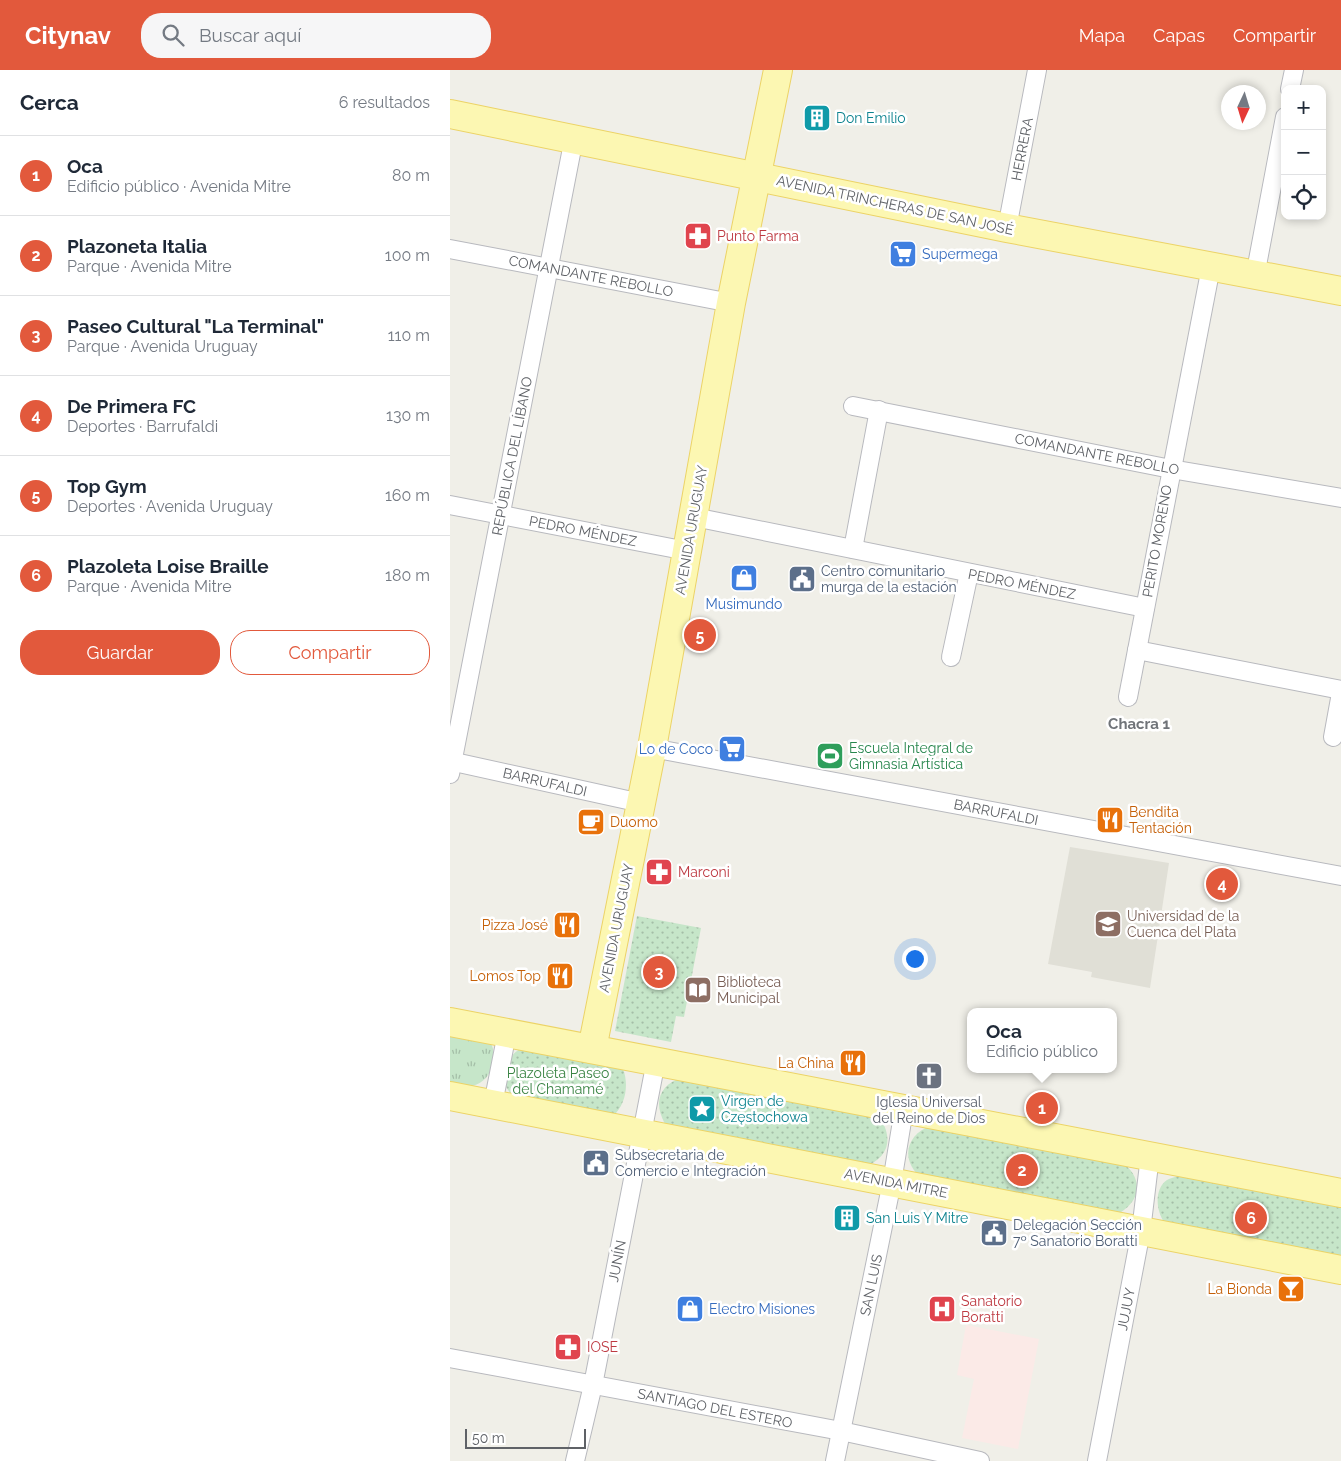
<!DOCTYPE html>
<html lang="es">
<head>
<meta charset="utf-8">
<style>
  body { margin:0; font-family:Raleway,sans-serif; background:#f6f6f7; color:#1f2937 }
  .controls { position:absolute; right:15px; top:15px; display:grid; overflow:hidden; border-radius:10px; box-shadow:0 2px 8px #0003 }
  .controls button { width:45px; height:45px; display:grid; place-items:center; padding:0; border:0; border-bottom:1px solid #e0e1e3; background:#fff; color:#1f2937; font:25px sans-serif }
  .compass { position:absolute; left:771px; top:15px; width:45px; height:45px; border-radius:50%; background:#fff; box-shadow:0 2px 8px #0003; rotate:184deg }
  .scale { position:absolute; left:15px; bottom:12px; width:121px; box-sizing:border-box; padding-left:5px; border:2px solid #5f6267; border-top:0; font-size:14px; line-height:18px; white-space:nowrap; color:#5f6267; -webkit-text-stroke:4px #fff; paint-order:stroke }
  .you { position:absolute; left:464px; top:888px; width:18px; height:18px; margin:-12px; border:4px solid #fff; border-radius:50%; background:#1a73e8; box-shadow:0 0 0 8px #1a73e833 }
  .badge { display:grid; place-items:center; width:32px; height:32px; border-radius:50%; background:#e2593c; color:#fff; font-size:16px; font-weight:700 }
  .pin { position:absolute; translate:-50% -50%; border:2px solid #fff; box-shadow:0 1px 5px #0006 }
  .popup { position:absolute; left:517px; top:938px; width:150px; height:65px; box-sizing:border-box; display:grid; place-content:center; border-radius:10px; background:#fff; filter:drop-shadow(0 1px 4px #0005); font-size:16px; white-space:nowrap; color:#747a83 }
  .popup b { font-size:19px; color:#1f2937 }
  .popup::after { content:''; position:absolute; left:50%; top:100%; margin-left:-10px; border:10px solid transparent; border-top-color:#fff }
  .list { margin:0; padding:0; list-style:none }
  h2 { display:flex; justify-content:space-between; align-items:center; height:65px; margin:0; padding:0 20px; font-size:21px }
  h2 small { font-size:16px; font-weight:400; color:#747a83 }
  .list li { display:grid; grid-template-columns:32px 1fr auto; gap:15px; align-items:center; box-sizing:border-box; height:80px; padding:0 20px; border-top:1px solid #e0e1e3 }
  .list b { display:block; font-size:19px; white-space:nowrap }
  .list p { margin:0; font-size:16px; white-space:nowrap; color:#747a83 }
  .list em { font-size:16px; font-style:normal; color:#747a83 }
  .actions { display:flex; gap:10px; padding:15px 20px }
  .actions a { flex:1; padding:11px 0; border:1px solid #e2593c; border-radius:20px; text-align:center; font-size:18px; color:#e2593c }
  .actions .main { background:#e2593c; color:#fff }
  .icon { flex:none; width:28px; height:28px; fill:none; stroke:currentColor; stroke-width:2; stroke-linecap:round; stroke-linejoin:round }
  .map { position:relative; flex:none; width:891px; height:1391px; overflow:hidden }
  header { display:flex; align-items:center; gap:30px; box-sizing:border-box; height:70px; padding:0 25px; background:#e2593c; color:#fff }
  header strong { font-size:24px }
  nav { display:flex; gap:28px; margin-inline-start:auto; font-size:18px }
  .search { width:350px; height:45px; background:#f6f6f7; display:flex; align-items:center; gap:12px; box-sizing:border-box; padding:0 18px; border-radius:20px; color:#747a83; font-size:19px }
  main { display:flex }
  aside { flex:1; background:#fff }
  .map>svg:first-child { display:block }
  .education { fill:#e0dfd6 }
  .medical { fill:#fbeae7 }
  .grass { fill:url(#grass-tufts) }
  .park { fill:url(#park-dots) }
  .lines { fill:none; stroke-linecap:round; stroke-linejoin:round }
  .street-casing { stroke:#b8b9be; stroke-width:20 }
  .primary-casing { stroke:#ecd366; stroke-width:30 }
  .street { stroke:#fff; stroke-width:18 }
  .primary { stroke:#fcf7b2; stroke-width:28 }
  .labels { text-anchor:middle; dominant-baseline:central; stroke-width:5; stroke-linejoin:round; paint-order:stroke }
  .culture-label { font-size:14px; fill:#0d838f; stroke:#fff; text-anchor:start }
  .street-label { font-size:14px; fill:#5f6267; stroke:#fff }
  .health-label { font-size:14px; fill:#be3a42; stroke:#fff; text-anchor:start }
  .shop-label { font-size:14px; fill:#366cbe; stroke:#fff; text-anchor:start }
  .service-label { font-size:14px; fill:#4e5e75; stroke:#fff; text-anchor:start }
  .leisure-label { font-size:14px; fill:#27864d; stroke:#fff; text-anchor:start }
  .food-label { font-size:14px; fill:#c56008; stroke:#fff; text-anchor:end }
  .education-label { font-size:14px; fill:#785e54; stroke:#fff; text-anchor:start }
  .park-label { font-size:14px; fill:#3a8444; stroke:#fff }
  .worship-label { font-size:14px; fill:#5b616d; stroke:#fff }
  .neighbourhood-label { font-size:15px; font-weight:bold; fill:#707479; stroke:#fff }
</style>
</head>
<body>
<header>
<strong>Citynav</strong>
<div class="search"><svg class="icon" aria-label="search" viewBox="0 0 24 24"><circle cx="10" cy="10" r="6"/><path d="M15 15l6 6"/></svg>Buscar aquí</div>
<nav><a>Mapa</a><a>Capas</a><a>Compartir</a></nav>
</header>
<main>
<aside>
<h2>Cerca<small>6 resultados</small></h2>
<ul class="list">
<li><span class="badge">1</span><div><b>Oca</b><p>Edificio público · Avenida Mitre</p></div><em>80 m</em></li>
<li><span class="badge">2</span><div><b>Plazoneta Italia</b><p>Parque · Avenida Mitre</p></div><em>100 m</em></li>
<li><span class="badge">3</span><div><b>Paseo Cultural &quot;La Terminal&quot;</b><p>Parque · Avenida Uruguay</p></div><em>110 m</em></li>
<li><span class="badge">4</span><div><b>De Primera FC</b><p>Deportes · Barrufaldi</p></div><em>130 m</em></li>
<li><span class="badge">5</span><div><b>Top Gym</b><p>Deportes · Avenida Uruguay</p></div><em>160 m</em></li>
<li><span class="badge">6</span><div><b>Plazoleta Loise Braille</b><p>Parque · Avenida Mitre</p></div><em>180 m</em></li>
</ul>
<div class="actions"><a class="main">Guardar</a><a>Compartir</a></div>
</aside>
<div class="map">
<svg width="891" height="1391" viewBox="0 0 891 1391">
  <defs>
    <pattern id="grass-tufts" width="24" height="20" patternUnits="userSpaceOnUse" patternTransform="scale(1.25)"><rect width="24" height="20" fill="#c6e6c9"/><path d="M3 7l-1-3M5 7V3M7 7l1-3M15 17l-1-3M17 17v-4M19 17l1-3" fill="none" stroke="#a4bea7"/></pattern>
    <pattern id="park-dots" width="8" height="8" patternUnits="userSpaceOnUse" patternTransform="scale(1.25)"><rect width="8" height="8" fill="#c6e6c9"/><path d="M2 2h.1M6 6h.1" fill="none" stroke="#a4bea7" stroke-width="1.8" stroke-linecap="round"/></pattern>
  </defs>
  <rect width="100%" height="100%" fill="#f0efe8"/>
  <path class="education" d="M620 777 719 793 700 918 641 907 642 902 598 894Z"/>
  <path class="medical" d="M516 1255 589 1269 568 1379 512 1368 524 1309 507 1305Z"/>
  <path class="grass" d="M0 956C8 959 31 963 37 968 52 983 41 1016 19 1016 13 1016 6 1013 0 1012Z"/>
  <g class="park">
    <path d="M187 846 251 858 234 947 226 946 221 972 165 961Z"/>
    <path d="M76 977 173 999C179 1014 176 1035 163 1046L68 1030 60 1023 55 1015C58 996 56 983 76 977Z"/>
    <path d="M233 1007 430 1048C444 1070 438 1088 414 1097L215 1054C203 1032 209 1015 233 1007Z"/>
    <path d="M482 1055 670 1091C696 1108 691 1135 663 1146L472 1109C450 1090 455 1065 482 1055Z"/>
    <path d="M729 1106 891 1136V1192L714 1152C706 1140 704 1119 717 1110 720 1108 725 1107 729 1106Z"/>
  </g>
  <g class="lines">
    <g class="street-casing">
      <g id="street">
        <path d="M840 19 844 0"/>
        <path d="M557 158 587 0"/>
        <path d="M0 179 281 233"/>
        <path d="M805 206 835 47"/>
        <path d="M403 336 721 399 891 428"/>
        <path d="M0 435 237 481"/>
        <path d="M244 447 695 538"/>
        <path d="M403 479 429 340"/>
        <path d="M687 580 891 620"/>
        <path d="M501 587 519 503"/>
        <path d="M678 627 761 197"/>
        <path d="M883 667 891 623"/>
        <path d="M202 678 891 806"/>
        <path d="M0 691 191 733"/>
        <path d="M0 704 124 68"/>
        <path d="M43 1034 57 963"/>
        <path d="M0 1288 391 1361 530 1391"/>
        <path d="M125 1391 143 1315 206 991"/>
        <path d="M385 1391 442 1112 454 1039"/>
        <path d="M647 1391 691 1161 700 1086"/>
      </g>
    </g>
    <g class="primary-casing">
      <g id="primary">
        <path d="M0 44 557 158 891 221"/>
        <path d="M0 952 891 1123"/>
        <path d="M142 979 202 678 281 233 328 0"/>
        <path d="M0 1026 891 1200"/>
      </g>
    </g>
    <use href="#street" class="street"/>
    <use href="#primary" class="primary"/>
  </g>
  <defs>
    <g id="building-square" transform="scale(1.4375)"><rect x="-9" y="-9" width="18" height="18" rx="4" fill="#0f9aa8" stroke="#fff"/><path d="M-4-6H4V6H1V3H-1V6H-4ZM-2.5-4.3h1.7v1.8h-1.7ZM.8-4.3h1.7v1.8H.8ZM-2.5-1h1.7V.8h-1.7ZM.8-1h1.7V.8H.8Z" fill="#fff"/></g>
    <g id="pharmacy-square" transform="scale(1.4375)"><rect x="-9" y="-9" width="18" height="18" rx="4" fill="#e0444e" stroke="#fff"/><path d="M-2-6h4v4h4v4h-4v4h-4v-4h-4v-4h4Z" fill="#fff"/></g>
    <g id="supermarket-square" transform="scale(1.4375)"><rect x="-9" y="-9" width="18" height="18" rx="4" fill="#3f7fe0" stroke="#fff"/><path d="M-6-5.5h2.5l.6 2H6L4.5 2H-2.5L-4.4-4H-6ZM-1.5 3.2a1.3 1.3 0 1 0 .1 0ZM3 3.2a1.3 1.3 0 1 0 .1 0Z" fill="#fff"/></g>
    <g id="shop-square" transform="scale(1.4375)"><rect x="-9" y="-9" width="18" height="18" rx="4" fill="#3f7fe0" stroke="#fff"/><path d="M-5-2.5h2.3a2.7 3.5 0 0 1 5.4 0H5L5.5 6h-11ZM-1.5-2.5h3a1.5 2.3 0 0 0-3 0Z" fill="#fff"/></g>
    <g id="civic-square" transform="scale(1.4375)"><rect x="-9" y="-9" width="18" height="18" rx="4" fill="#5c6f8a" stroke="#fff"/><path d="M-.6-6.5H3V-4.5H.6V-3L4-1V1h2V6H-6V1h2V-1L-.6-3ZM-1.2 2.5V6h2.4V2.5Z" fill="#fff"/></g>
    <g id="stadium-square" transform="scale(1.4375)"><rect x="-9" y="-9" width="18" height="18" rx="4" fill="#2e9e5b" stroke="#fff"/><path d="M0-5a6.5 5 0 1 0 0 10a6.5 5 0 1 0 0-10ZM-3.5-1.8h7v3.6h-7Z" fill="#fff"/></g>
    <g id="restaurant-square" transform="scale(1.4375)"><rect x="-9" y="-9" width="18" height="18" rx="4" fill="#e8710a" stroke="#fff"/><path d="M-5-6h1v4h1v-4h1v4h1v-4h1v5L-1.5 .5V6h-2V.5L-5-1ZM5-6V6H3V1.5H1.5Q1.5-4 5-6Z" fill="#fff"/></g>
    <g id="cafe-square" transform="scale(1.4375)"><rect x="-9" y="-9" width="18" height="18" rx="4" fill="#e8710a" stroke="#fff"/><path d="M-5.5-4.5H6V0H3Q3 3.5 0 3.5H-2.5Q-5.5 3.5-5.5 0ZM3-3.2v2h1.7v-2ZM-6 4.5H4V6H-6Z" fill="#fff"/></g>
    <g id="university-square" transform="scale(1.4375)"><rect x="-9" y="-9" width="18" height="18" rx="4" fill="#8d6e63" stroke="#fff"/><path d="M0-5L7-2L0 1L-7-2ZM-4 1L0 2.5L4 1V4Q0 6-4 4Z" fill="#fff"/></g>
    <g id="library-square" transform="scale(1.4375)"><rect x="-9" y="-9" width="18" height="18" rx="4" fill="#8d6e63" stroke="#fff"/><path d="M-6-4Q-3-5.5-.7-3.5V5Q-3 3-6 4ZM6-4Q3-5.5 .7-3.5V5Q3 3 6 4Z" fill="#fff"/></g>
    <g id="church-square" transform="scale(1.4375)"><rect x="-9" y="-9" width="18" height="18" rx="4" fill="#6b7280" stroke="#fff"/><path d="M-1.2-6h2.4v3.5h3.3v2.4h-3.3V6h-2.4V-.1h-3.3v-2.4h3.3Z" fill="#fff"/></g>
    <g id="sight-square" transform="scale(1.4375)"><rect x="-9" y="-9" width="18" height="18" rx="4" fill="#0f9aa8" stroke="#fff"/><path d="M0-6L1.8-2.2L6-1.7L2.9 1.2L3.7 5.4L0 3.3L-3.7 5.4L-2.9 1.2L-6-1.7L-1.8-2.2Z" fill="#fff"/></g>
    <g id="bar-square" transform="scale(1.4375)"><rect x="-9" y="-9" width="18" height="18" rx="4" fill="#e8710a" stroke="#fff"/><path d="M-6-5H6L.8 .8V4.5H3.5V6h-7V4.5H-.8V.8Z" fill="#fff"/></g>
    <g id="hospital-square" transform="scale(1.4375)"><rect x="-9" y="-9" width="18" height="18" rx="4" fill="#e0444e" stroke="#fff"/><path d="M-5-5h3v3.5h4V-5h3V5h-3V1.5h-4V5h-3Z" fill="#fff"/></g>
  </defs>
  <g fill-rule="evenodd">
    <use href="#building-square" x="367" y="48"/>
    <use href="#pharmacy-square" x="248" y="166"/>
    <use href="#supermarket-square" x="453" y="184"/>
    <use href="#shop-square" x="294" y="508"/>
    <use href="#civic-square" x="352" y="509"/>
    <use href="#supermarket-square" x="282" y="679"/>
    <use href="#stadium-square" x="380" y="686"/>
    <use href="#restaurant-square" x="660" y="750"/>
    <use href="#cafe-square" x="141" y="752"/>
    <use href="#pharmacy-square" x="209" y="802"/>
    <use href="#university-square" x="658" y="854"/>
    <use href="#restaurant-square" x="117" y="855"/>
    <use href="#restaurant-square" x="110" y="906"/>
    <use href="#library-square" x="248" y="920"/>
    <use href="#restaurant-square" x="403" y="993"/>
    <use href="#church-square" x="479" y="1006"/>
    <use href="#sight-square" x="252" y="1039"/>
    <use href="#civic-square" x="146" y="1093"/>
    <use href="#building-square" x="397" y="1148"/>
    <use href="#civic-square" x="544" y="1163"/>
    <use href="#bar-square" x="841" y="1219"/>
    <use href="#shop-square" x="240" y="1239"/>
    <use href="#hospital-square" x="492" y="1239"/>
    <use href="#pharmacy-square" x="118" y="1277"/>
  </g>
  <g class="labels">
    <g class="culture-label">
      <text x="386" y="48">Don Emilio</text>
      <text x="271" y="1031">Virgen de<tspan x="271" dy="16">Częstochowa</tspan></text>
      <text x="416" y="1148">San Luis Y Mitre</text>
    </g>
    <g class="street-label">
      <text transform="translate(572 79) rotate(-79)">HERRERA</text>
      <text transform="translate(445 135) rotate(12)">AVENIDA TRINCHERAS DE SAN JOSÉ</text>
      <text transform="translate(141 206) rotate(11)">COMANDANTE REBOLLO</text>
      <text transform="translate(647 384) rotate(11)">COMANDANTE REBOLLO</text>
      <text transform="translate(62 386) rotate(-79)">REPÚBLICA DEL LÍBANO</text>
      <text transform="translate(241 460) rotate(-80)">AVENIDA URUGUAY</text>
      <text transform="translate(133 461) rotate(11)">PEDRO MÉNDEZ</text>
      <text transform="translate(707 471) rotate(-80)">PERITO MORENO</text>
      <text transform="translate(572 514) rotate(11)">PEDRO MÉNDEZ</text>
      <text transform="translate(95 712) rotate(13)">BARRUFALDI</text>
      <text transform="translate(546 742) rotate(11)">BARRUFALDI</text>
      <text transform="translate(166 858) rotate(-79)">AVENIDA URUGUAY</text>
      <text transform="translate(446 1113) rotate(11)">AVENIDA MITRE</text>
      <text transform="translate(167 1191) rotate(-79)">JUNÍN</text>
      <text transform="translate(421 1215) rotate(-78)">SAN LUIS</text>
      <text transform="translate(676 1239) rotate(-79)">JUJUY</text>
      <text transform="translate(265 1338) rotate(11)">SANTIAGO DEL ESTERO</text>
    </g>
    <g class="health-label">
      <text x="267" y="166">Punto Farma</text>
      <text x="228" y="802">Marconi</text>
      <text x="511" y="1231">Sanatorio<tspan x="511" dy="16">Boratti</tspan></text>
      <text x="137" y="1277">IOSE</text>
    </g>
    <g class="shop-label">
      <text x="472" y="184">Supermega</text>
      <text x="294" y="534" text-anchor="middle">Musimundo</text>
      <text x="263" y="679" text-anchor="end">Lo de Coco</text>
      <text x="259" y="1239">Electro Misiones</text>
    </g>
    <g class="service-label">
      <text x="371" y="501">Centro comunitario<tspan x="371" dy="16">murga de la estación</tspan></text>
      <text x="165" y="1085">Subsecretaria de<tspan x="165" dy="16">Comercio e Integración</tspan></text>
      <text x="563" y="1155">Delegación Sección<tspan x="563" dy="16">7º Sanatorio Boratti</tspan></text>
    </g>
    <g class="leisure-label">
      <text x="399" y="678">Escuela Integral de<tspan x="399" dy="16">Gimnasia Artística</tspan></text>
    </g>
    <g class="food-label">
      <text x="679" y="742" text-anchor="start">Bendita<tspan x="679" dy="16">Tentación</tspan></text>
      <text x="160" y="752" text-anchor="start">Duomo</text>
      <text x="98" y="855">Pizza José</text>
      <text x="91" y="906">Lomos Top</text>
      <text x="384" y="993">La China</text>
      <text x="822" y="1219">La Bionda</text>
    </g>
    <g class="education-label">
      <text x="677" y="846">Universidad de la<tspan x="677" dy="16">Cuenca del Plata</tspan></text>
      <text x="267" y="912">Biblioteca<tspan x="267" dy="16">Municipal</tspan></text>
    </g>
    <g class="park-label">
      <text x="108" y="1003">Plazoleta Paseo<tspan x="108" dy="16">del Chamamé</tspan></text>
    </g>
    <g class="worship-label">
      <text x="479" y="1032">Iglesia Universal<tspan x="479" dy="16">del Reino de Dios</tspan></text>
    </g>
    <g class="neighbourhood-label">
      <text x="689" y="654">Chacra 1</text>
    </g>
  </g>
</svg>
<div class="controls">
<button>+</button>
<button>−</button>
<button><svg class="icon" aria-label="locate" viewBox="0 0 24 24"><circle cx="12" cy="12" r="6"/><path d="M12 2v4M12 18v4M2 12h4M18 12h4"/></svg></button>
</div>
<svg class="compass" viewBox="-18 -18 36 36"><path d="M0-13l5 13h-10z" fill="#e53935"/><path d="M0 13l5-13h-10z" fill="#747a83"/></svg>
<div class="scale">50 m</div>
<div class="you"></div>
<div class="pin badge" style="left:592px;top:1038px">1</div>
<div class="popup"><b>Oca</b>Edificio público</div>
<div class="pin badge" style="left:572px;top:1100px">2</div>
<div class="pin badge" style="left:209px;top:902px">3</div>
<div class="pin badge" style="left:772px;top:814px">4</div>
<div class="pin badge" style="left:250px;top:565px">5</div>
<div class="pin badge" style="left:801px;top:1148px">6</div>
</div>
</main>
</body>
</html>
